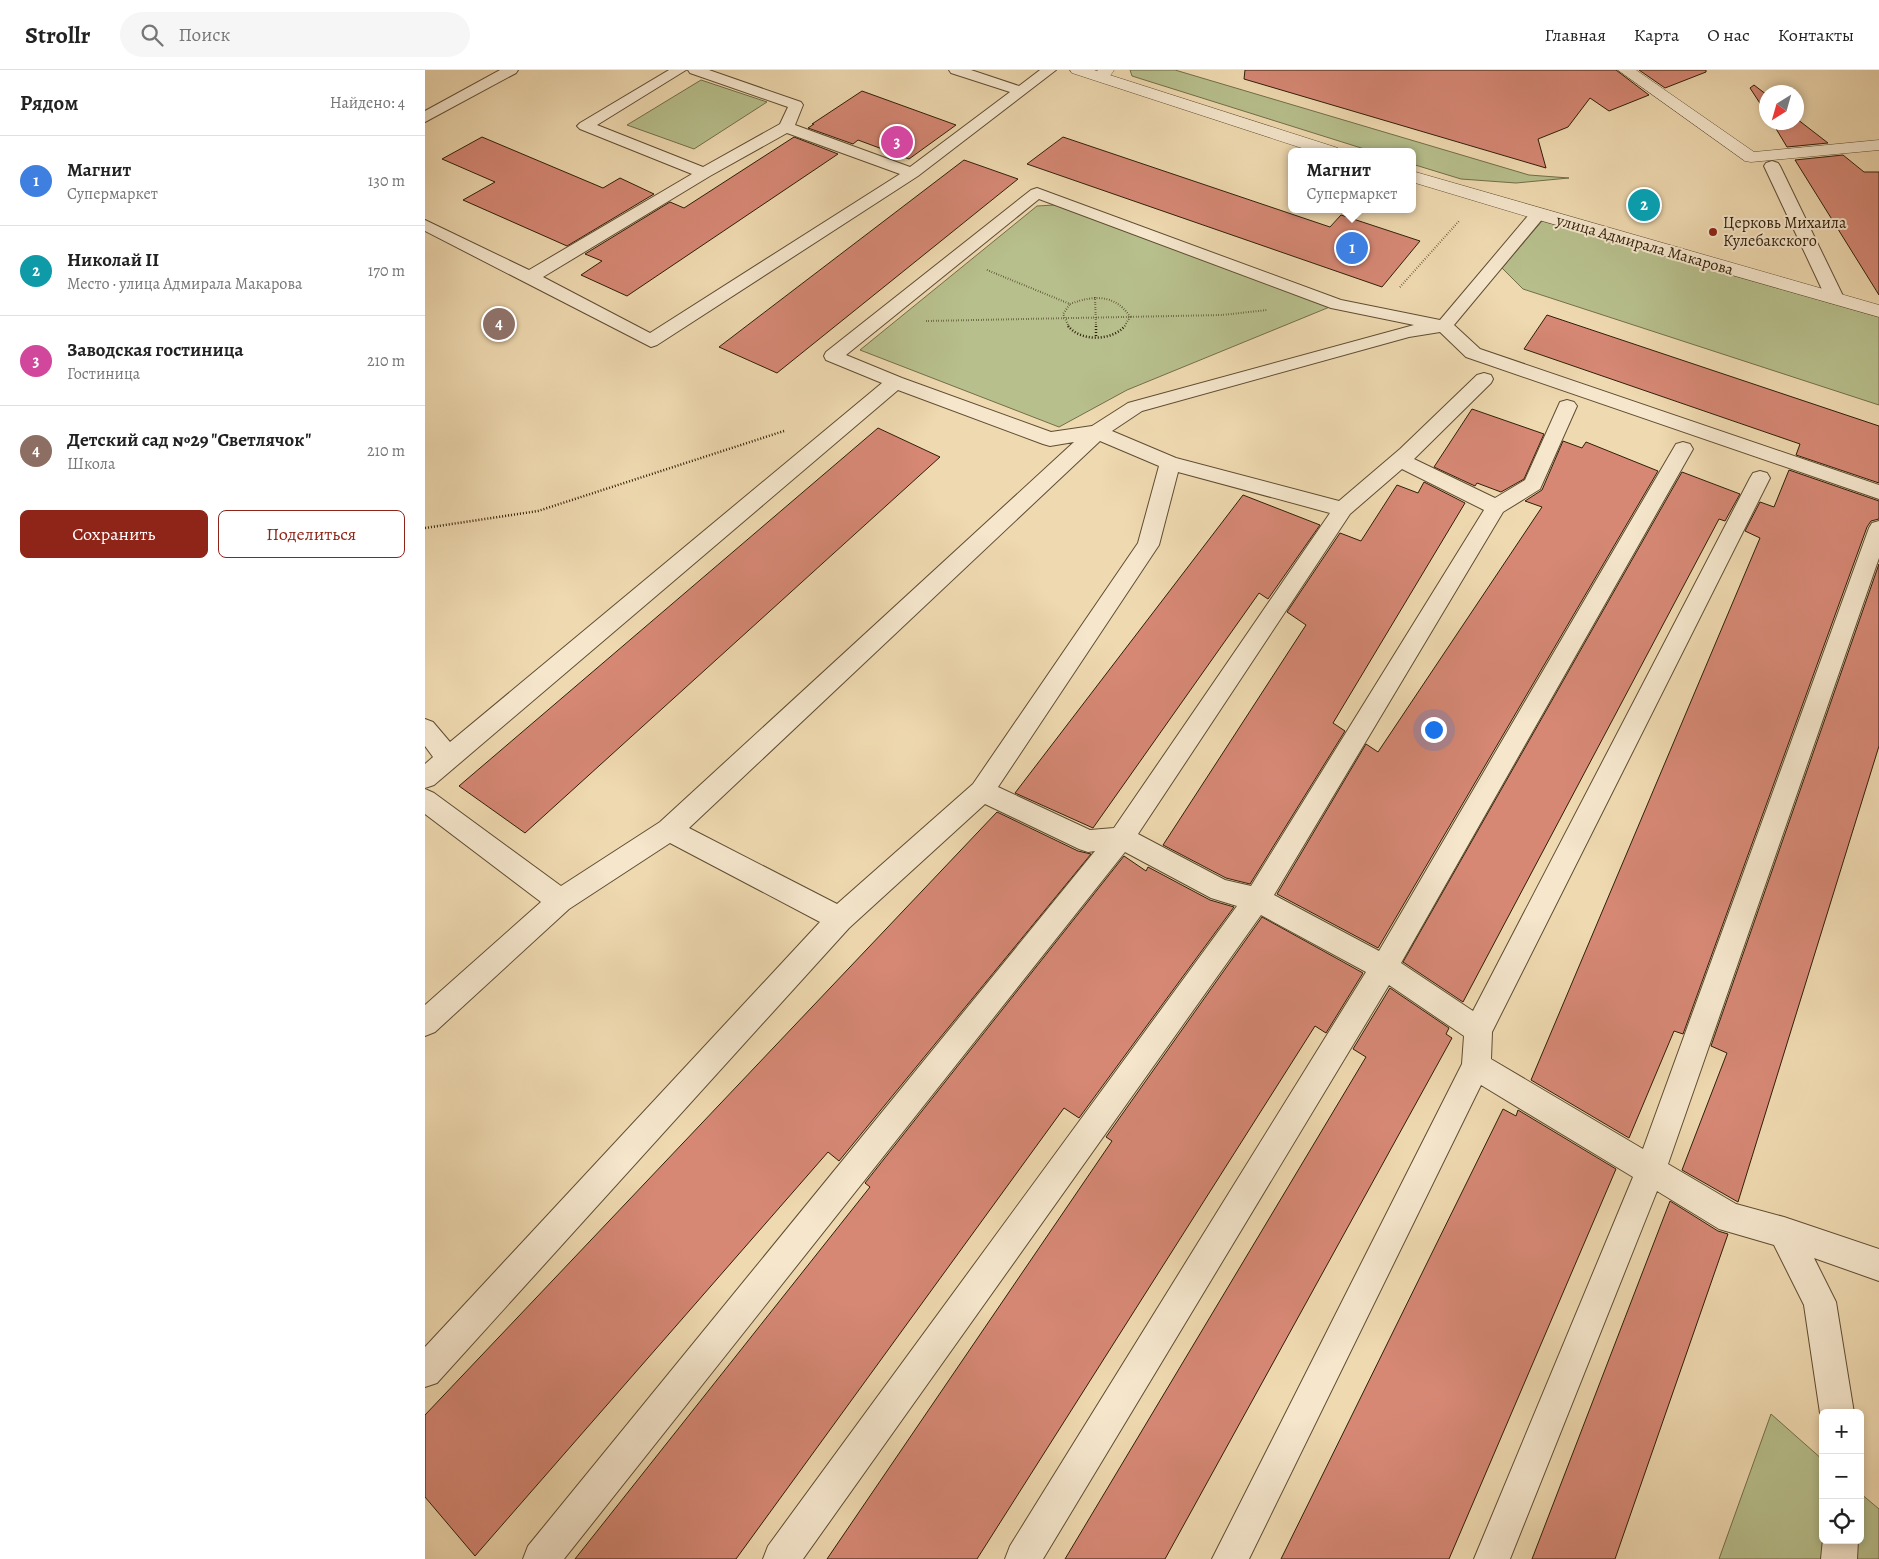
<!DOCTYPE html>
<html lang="ru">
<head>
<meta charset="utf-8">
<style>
  body { margin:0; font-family:Alegreya,serif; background:#f6f6f6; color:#222 }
  .controls { position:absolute; right:15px; bottom:15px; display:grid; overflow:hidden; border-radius:8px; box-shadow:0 2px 8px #0003 }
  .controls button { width:45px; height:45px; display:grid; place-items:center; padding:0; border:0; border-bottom:1px solid #e0e0e0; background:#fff; color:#222; font:25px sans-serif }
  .compass { position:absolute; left:1334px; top:15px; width:45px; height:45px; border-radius:50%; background:#fff; box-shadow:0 2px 8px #0003; rotate:217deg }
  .you { position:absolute; left:1008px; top:659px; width:18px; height:18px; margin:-12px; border:4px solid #fff; border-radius:50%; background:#1a73e8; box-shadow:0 0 0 8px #1a73e833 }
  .badge { display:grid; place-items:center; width:32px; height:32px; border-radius:50%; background:#8f2418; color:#fff; font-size:16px; font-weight:700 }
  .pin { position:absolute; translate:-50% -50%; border:2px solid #fff; box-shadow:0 1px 5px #0006 }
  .popup { position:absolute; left:863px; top:78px; width:128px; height:65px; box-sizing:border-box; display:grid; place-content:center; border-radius:8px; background:#fff; filter:drop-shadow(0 1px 4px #0005); font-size:16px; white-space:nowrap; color:#767676 }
  .popup b { font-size:19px; color:#222 }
  .popup::after { content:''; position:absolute; left:50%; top:100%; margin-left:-10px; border:10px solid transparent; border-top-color:#fff }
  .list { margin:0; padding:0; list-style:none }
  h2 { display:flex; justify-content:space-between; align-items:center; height:65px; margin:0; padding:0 20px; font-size:21px }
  h2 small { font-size:16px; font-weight:400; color:#767676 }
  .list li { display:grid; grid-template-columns:32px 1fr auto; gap:15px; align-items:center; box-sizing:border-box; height:90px; padding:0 20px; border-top:1px solid #e0e0e0 }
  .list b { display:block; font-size:19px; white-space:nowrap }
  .list p { margin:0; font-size:16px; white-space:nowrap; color:#767676 }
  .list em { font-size:16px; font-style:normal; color:#767676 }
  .actions { display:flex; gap:10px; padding:15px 20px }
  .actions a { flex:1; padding:11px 0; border:1px solid #8f2418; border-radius:8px; text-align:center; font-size:18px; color:#8f2418 }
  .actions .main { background:#8f2418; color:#fff }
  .icon { flex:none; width:28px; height:28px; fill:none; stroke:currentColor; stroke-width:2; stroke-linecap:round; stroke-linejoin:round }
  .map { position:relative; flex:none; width:1454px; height:1489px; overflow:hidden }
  header { display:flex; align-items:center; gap:30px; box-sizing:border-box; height:70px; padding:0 25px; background:#fff; border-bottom:1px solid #e0e0e0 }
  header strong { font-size:24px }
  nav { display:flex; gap:28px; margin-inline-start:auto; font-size:18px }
  .search { width:350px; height:45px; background:#f6f6f6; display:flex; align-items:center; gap:12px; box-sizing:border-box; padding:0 18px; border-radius:28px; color:#767676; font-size:19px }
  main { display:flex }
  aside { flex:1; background:#fff }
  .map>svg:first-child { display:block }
  .green { fill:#b7bf8c; stroke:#736e4a }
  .building { fill:#d68875; stroke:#2f1e08 }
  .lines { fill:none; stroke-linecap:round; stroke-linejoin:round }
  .service-casing { stroke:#5f4d32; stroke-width:2 }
  .minor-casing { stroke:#5f4d32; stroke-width:1 }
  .tertiary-casing { stroke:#5f4d32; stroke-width:1 }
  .path-far1 { stroke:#2f1e08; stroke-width:2; stroke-dasharray:0.5 2; stroke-linecap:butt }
  .path { stroke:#2f1e08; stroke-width:2.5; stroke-dasharray:1 2; stroke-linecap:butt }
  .service { fill:#f5e6cc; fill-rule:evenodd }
  .minor { fill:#f5e6cc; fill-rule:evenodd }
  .tertiary { fill:#f5e6cc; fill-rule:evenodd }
  .poi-dot { fill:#8f2418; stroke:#f5e6cc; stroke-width:2 }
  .labels { text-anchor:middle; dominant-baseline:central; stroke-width:4; stroke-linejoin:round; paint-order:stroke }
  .far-poi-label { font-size:16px; fill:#2f1e08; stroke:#f5e6cc; text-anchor:start }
  .far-street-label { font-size:16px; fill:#2f1e08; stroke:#f5e6cc }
</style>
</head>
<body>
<header>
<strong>Strollr</strong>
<div class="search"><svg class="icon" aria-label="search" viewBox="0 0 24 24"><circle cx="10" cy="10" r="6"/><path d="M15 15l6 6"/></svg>Поиск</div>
<nav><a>Главная</a><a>Карта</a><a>О нас</a><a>Контакты</a></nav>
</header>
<main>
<aside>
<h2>Рядом<small>Найдено: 4</small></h2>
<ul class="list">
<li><span class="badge" style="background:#3f7fe0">1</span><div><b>Магнит</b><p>Супермаркет</p></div><em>130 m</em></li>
<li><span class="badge" style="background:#0f9aa8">2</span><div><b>Николай II</b><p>Место · улица Адмирала Макарова</p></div><em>170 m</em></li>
<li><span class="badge" style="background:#d1479c">3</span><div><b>Заводская гостиница</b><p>Гостиница</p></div><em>210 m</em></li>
<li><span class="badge" style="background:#8d6e63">4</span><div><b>Детский сад №29 &quot;Светлячок&quot;</b><p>Школа</p></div><em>210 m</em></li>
</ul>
<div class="actions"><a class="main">Сохранить</a><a>Поделиться</a></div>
</aside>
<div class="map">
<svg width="1454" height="1489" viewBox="0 0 1454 1489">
  <rect width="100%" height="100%" fill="#efd9b0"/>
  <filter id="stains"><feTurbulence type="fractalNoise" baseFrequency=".004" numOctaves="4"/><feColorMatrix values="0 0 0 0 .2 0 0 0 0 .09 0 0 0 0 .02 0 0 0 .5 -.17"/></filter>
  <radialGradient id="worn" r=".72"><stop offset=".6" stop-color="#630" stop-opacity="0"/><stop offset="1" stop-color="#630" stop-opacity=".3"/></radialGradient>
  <g class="green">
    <path d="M705 0H750L1104 105 1144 108 1091 113 1036 109 987 94V82H949L707 6Z"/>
    <path d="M276 10 342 32 269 79 202 55Z"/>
    <path d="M646 134 912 234 702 320 634 357 435 280 612 136Z"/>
    <path d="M1117 151 1454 247V335L1098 219 1077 198Z"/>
    <path d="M1346 1344 1398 1390V1470H1435V1423L1454 1439V1489H1294Z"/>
  </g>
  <g class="building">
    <path d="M820 0H1191L1224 25 1184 41 1165 28 1143 57 1113 69 1121 98 819 9Z"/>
    <path d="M1214 0H1281V2L1240 18Z"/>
    <path d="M1329 15 1342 25V44L1325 18Z"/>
    <path d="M437 21 531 55 484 89 433 70 428 74 383 58 389 54H387Z"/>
    <path d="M1372 49 1403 73 1362 77 1347 52H1372Z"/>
    <path d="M57 67 178 118 195 108 229 124 142 176 38 130 70 112 17 89Z"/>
    <path d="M369 67 413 84 202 226 156 205 177 191 160 184 245 132 259 138Z"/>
    <path d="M638 67 905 157 916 145 995 171 957 217 602 94Z"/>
    <path d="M1418 85 1439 102H1454V225L1370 90Z"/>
    <path d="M539 90 593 109 352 303 294 277Z"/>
    <path d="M1122 245 1454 356V413L1371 385 1375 374 1099 279Z"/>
    <path d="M1047 339 1119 364 1099 409 1076 422 1052 413 1050 416 1009 397Z"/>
    <path d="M453 358 515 387 100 763 34 716Z"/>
    <path d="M1138 371 1157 378 1161 372 1233 401 953 878 852 824 941 674 953 682 1117 437 1100 431 1117 420Z"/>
    <path d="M1364 400 1454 431V449L1446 451 1442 457 1258 964 1249 961 1204 1068 1106 1010 1335 468 1320 461 1335 432 1349 437Z"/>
    <path d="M1257 402 1315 424 1300 451 1294 449 1038 932 978 892Z"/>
    <path d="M999 412 1040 433 908 653 920 661 825 814 801 808 738 775 881 555 862 542 915 463 936 471 972 415 993 423Z"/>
    <path d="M818 425 895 455 843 529 834 523 668 758 590 723Z"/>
    <path d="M1454 494V676L1313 1132 1257 1100 1302 983 1286 976Z"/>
    <path d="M572 742 653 781 666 784 414 1091 403 1082 50 1486 0 1427V1345Z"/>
    <path d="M699 786 721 801 723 797 785 830 809 837 654 1048 639 1038 311 1489H150L445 1117 440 1113Z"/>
    <path d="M837 847 938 903 901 963 890 956 552 1489H402L687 1071 681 1067Z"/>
    <path d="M965 918 1024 958 1021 964 1027 968 740 1489H640L941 987 928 979Z"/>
    <path d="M1078 1039 1091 1046 1093 1040 1191 1099 1024 1489H856Z"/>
    <path d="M1245 1131 1293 1161 1303 1164 1190 1489H1107Z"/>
  </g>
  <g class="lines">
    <g class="service-casing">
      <g id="service">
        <path d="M75 0H93L91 3 0 52V41Z"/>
        <path d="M244 0H261L172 55 278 97 355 54 363 37 265 3 263 0H284L376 32 378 35 370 55 485 97 585 22 526 3 524 0H546L594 16 615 0H631L493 106 232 275 226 277 0 161V150L104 200 267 104 155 59 152 56 155 53ZM362 63 475 104 225 263 118 207 285 106Z"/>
        <path d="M1347 91 1353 93 1355 96 1419 228 1416 232 1410 233 1404 232 1401 228 1339 96 1341 93Z"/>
        <path d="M612 118 916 230 1015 250 1107 141H1119L1121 144 1119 147 1029 255 1055 279 1454 415V429L1041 287 1015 262 984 267 717 341 687 361 751 388 914 431 975 379 1052 305 1059 303 1066 305 1068 309 1066 313 989 389 1070 428 1100 410 1135 332 1142 330 1149 332 1152 336 1115 419 1078 442 849 825 954 881 1251 374 1258 372 1265 374 1268 379 976 893 1048 941 1325 408 1328 403 1335 401 1342 403 1345 408 1067 962 1066 989 1218 1079 1444 458 1447 453 1454 451V488L1243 1094 1311 1134 1359 1147 1454 1179V1211L1389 1188 1411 1232 1429 1343H1398V1349L1395 1343 1379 1235 1349 1175 1294 1159 1232 1121 1085 1489H1049L1208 1107 1056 1015 824 1489H787L1037 994 1039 966 964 915 618 1489H580L585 1476 941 902 836 845 378 1489H338L343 1476 812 836 786 828 700 782 139 1489H98L103 1476 670 781 663 782 654 779 560 734 424 858 12 1313 0 1317V1277L395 852 245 773 144 839 10 962 0 966V935L116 832 0 744V719L9 723 136 816 235 752 649 372 625 376 618 374 473 320 9 715 0 718V694L8 687 0 676V649L8 652 25 672 457 313 401 290 399 286 401 282 606 120ZM614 129 906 238 989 255 703 333 667 356 626 362 477 308 421 285ZM675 371 734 396 713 473 548 714 412 834 264 758ZM977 399 1059 440 826 816 800 810 713 764 925 444ZM753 402 905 443 689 758 665 760 573 717 734 475Z"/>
        <path d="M1398 1469 1433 1470 1432 1489H1396Z"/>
      </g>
    </g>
    <g class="minor-casing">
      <g id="minor">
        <path d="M673 0H689C684 8 680 12 670 9L668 6Z"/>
        <path d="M1193 0H1211L1329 82 1454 70V80L1326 92 1320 91Z"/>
      </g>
    </g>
    <g class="tertiary-casing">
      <g id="tertiary">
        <path d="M645 0H669L913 78 915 82H889L647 3Z"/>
        <path d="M987 101 1454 235V247L1107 148 987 112Z"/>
      </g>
    </g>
    <g class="path-far1">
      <path d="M562 200 645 234"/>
      <path d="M975 217 1034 151"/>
      <path d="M670 227 671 257"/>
      <path d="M645 234C668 225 691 224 705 247L699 257"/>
      <path d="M501 251 797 245 842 240"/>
      <path d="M644 257 638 244 645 234"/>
    </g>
    <g class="path">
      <path d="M643 256C656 272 687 271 700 256"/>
      <path d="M671 256V267"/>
      <path d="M0 458 113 441 359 361"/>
    </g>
    <use href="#service" class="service"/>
    <use href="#minor" class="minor"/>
    <use href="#tertiary" class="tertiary"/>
  </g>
  <circle class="poi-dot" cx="1288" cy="162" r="5"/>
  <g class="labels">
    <g class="far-poi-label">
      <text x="1298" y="153">Церковь Михаила<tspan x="1298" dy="18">Кулебакского</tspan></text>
    </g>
    <g class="far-street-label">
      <text transform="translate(1220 175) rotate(16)">улица Адмирала Макарова</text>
    </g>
  </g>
  <rect width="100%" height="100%" filter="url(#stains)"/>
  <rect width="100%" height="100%" fill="url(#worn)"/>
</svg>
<div class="controls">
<button>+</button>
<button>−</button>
<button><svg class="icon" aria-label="locate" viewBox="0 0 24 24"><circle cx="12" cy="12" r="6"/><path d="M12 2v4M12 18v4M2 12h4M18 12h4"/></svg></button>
</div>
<svg class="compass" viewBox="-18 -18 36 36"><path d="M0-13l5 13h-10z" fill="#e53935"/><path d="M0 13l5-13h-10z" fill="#767676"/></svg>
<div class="you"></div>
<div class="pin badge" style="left:927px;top:178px;background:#3f7fe0">1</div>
<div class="popup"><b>Магнит</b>Супермаркет</div>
<div class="pin badge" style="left:1219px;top:135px;background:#0f9aa8">2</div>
<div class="pin badge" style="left:472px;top:72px;background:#d1479c">3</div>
<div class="pin badge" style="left:74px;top:254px;background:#8d6e63">4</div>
</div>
</main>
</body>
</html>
